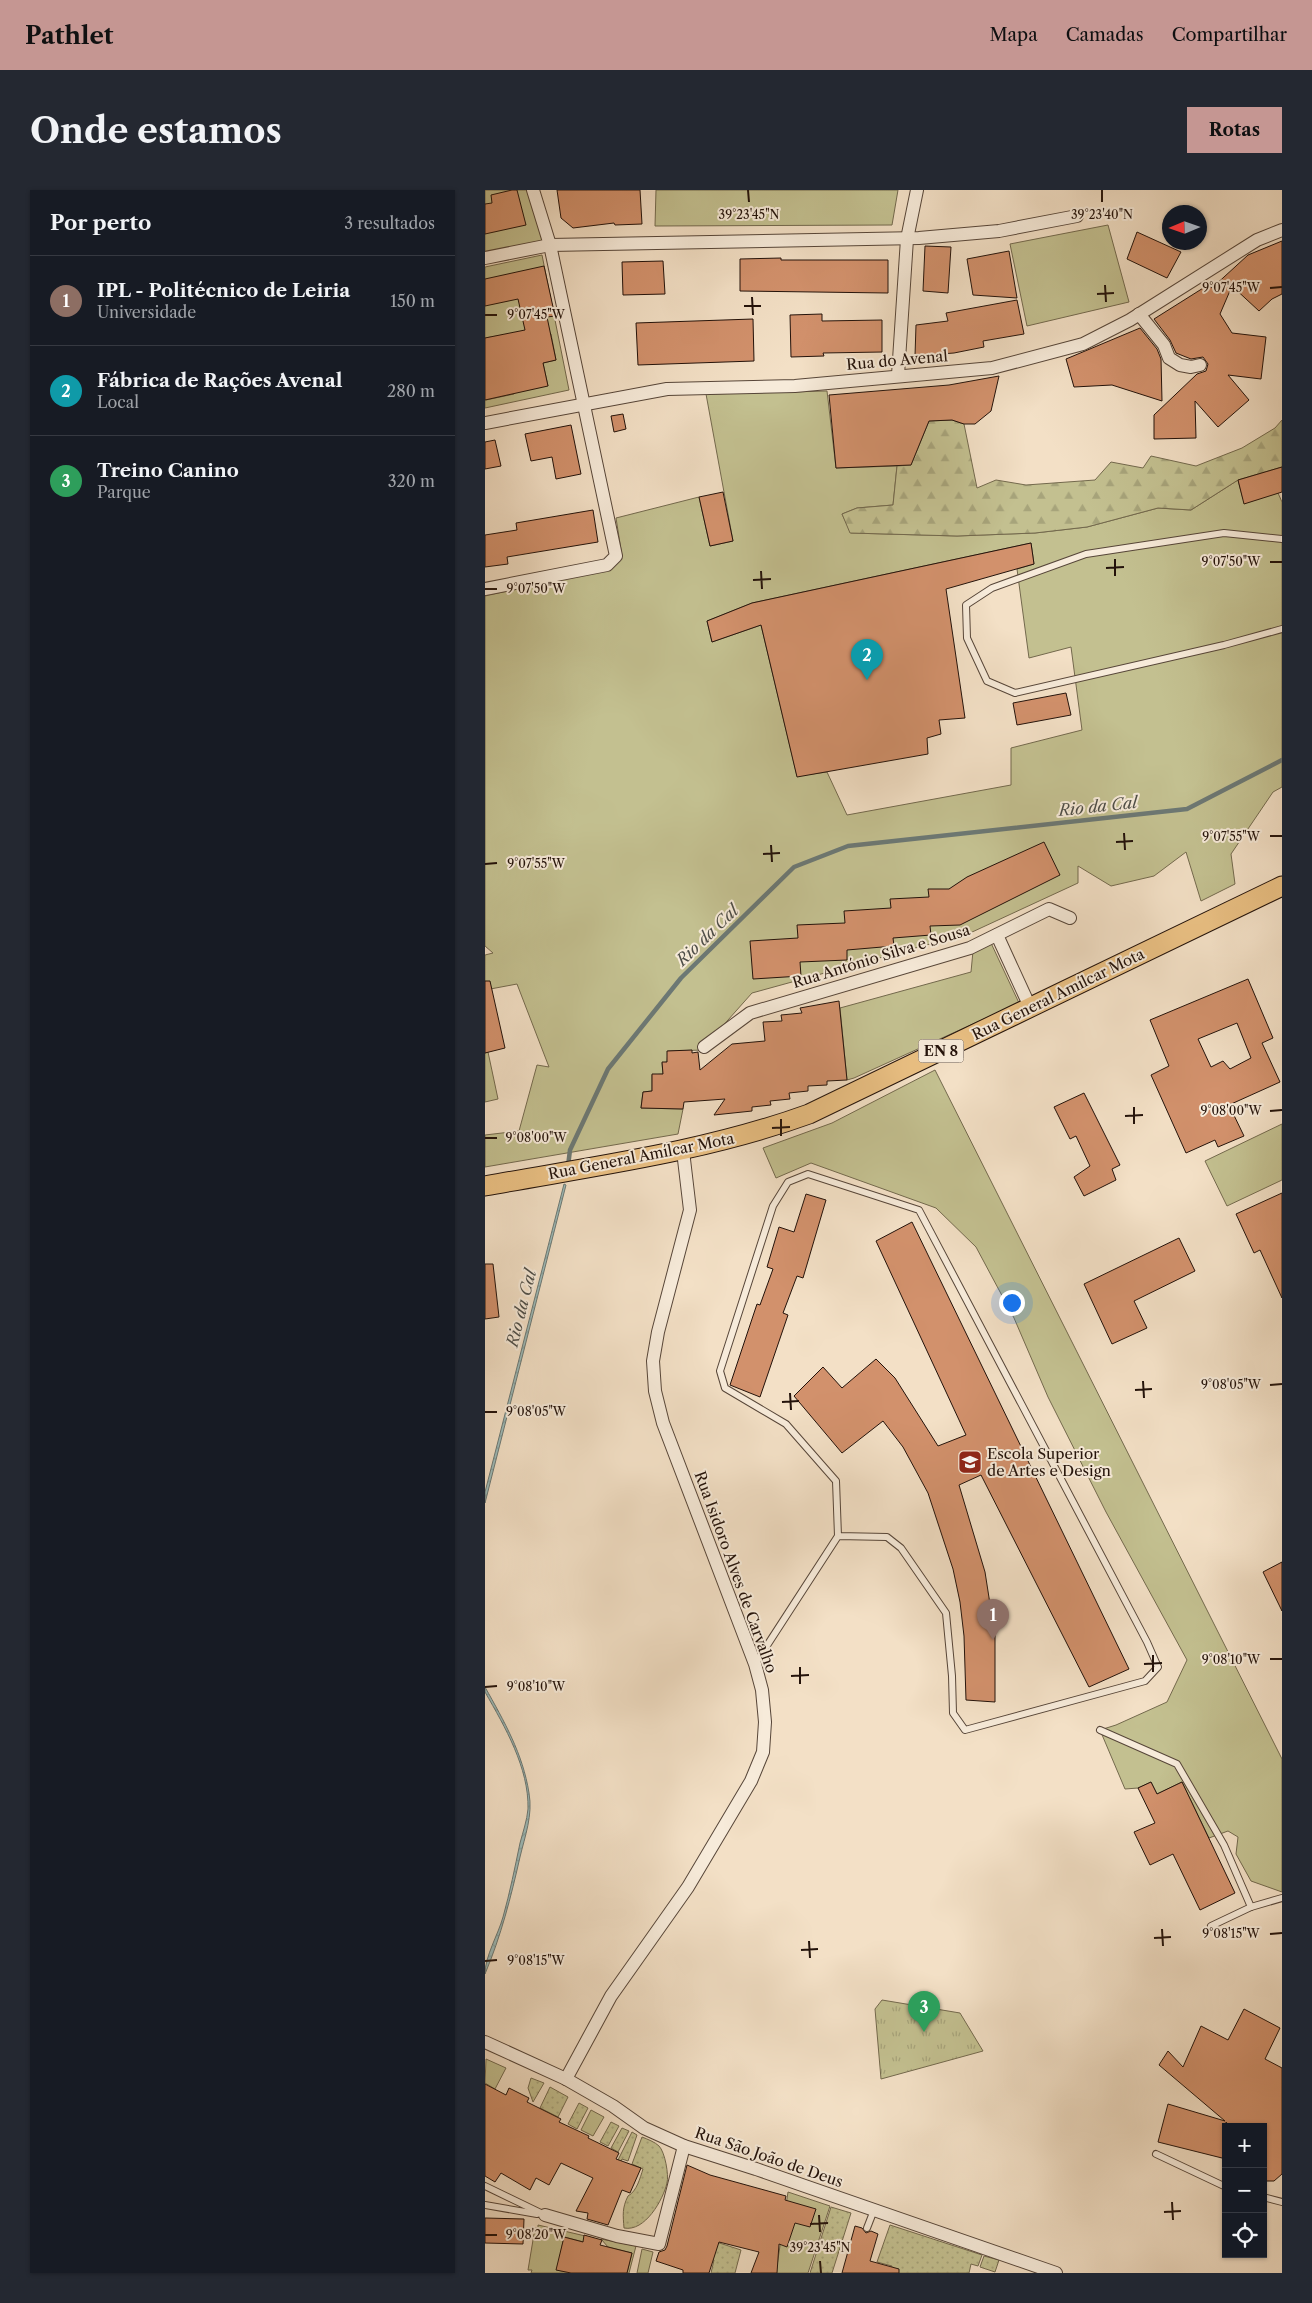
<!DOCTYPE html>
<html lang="pt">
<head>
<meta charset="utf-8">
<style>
  body { margin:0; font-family:"Libre Caslon Text",serif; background:#242831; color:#f1f3f6 }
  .controls { position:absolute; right:15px; bottom:15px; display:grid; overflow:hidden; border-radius:0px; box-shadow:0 1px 4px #0004 }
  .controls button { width:45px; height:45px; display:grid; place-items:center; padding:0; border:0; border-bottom:1px solid #363941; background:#171b24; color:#f1f3f6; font:25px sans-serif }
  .compass { position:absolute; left:677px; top:15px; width:45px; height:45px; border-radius:50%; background:#171b24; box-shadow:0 1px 4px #0004; rotate:268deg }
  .you { position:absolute; left:526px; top:1112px; width:18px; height:18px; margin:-12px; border:4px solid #fff; border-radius:50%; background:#1a73e8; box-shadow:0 0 0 8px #1a73e833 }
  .badge { display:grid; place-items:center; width:32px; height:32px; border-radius:50%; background:#c59692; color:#fff; font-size:16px; font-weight:700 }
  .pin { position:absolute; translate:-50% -41px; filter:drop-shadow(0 1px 2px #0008) }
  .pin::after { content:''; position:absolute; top:26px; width:18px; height:15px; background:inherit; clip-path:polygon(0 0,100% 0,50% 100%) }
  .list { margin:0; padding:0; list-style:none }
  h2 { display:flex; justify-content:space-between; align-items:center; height:65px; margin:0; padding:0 20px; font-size:21px }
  h2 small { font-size:16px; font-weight:400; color:#9ea1a6 }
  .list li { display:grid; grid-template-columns:32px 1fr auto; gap:15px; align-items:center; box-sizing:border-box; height:90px; padding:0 20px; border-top:1px solid #363941 }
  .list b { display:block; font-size:19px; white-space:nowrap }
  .list p { margin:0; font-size:16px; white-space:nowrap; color:#9ea1a6 }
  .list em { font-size:16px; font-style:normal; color:#9ea1a6 }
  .icon { flex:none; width:28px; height:28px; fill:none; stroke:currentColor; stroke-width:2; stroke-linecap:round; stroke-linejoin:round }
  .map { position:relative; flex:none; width:797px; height:2083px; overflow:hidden; border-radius:0px }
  header { display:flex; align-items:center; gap:30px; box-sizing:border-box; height:70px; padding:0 25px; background:#c59692; color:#111 }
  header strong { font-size:24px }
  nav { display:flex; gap:28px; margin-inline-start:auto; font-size:18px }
  .intro { display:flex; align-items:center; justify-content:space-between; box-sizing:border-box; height:120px; padding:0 30px }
  h1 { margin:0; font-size:35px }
  .button { padding:12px 22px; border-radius:0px; background:#c59692; color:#111; font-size:18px; font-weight:700 }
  main { display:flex; gap:30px; padding:0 30px }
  aside { flex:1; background:#171b24; border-radius:0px; box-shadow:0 1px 4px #0004 }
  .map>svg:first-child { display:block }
  .grass { fill:#c3c090; stroke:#73694d; fill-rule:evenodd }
  .forest { fill:url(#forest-firs); stroke:#73694d }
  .park { fill:url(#park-tufts); stroke:#73694d }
  .garden { fill:url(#garden-dots); stroke:#73694d }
  .water { fill:url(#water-waves); stroke:#6c7874 }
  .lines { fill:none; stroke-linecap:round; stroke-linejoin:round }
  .stream { stroke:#6c7874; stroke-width:4.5 }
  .building { fill:#d2916c; stroke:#23120a; fill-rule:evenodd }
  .lane-casing { stroke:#574639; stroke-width:8 }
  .street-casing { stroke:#574639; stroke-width:14 }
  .primary-casing { stroke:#23120a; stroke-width:21 }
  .lane { stroke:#f7ebda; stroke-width:6 }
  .street { stroke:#f7ebda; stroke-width:12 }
  .primary { stroke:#eac083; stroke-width:19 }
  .ticks { fill:none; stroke:#23120a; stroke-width:2 }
  .labels { text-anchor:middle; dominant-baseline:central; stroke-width:4; stroke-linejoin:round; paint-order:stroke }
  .shield { fill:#f7ebda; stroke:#635348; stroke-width:1 }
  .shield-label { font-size:14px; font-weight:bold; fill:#23120a }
  .street-label { font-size:15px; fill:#23120a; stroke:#f7ebda }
  .poi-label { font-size:15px; fill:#23120a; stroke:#f7ebda; text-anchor:start }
  .water-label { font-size:16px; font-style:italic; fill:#4e4e48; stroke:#f7ebda }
  .ticks-label { font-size:12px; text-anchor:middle; fill:#23120a; stroke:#f7ebda; stroke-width:4; stroke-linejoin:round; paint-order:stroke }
</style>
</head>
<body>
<header>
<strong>Pathlet</strong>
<nav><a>Mapa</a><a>Camadas</a><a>Compartilhar</a></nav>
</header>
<div class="intro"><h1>Onde estamos</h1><a class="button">Rotas</a></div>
<main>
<aside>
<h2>Por perto<small>3 resultados</small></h2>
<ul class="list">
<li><span class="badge" style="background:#8d6e63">1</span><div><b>IPL - Politécnico de Leiria</b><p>Universidade</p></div><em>150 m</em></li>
<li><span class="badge" style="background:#0f9aa8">2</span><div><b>Fábrica de Rações Avenal</b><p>Local</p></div><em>280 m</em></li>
<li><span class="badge" style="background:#2e9e5b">3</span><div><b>Treino Canino</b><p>Parque</p></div><em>320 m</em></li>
</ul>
</aside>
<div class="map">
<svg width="797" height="2083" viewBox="0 0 797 2083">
  <defs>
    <pattern id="forest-firs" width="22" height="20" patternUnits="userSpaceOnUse" patternTransform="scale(1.25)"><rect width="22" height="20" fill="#c3c090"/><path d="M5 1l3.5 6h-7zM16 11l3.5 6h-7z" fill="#a7a47b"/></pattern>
    <pattern id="park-tufts" width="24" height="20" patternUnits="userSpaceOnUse" patternTransform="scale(1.25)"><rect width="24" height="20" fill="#c3c090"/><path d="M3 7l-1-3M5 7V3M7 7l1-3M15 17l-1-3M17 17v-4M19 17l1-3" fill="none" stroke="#a7a47b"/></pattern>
    <pattern id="garden-dots" width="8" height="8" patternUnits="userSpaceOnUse" patternTransform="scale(1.25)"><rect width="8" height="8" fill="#c3c090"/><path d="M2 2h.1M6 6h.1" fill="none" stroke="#a7a47b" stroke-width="1.8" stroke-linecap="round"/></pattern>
    <pattern id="water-waves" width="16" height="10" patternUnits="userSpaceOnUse" patternTransform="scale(1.25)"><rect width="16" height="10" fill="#9dbcba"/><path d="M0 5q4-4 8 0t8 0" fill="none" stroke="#87a19f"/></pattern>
  </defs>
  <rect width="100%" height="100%" fill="#f3e0c6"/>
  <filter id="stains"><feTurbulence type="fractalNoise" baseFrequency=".004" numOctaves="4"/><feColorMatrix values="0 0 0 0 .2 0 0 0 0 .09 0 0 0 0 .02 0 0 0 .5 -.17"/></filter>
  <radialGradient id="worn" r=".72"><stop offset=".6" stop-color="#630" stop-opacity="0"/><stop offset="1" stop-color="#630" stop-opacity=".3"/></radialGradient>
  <g class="grass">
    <path d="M0 0H43L60 52 0 65Z"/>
    <path d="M171 0H413L407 35 170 36Z"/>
    <path d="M623 35 644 112 542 136 525 54Z"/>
    <path d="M57 65 84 200 0 218V207L1 210 29 204 18 145 0 148V77ZM66 144 71 170 58 173 63 196 29 152Z"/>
    <path d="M342 201 351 278 412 276 408 315 372 318 357 324 366 343 472 346 550 343 602 337 673 318 706 320 753 290 758 309 793 303 797 312V597L788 602 746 664 750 694 716 711 701 662 669 686 626 696 593 676V693L485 743 267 803 219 857V860L183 861 182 872 177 873 178 884 167 885V901L158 902 156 918 198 919 193 944 0 977V945L34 941 52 875 64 877 32 794 0 800V765L8 763 0 756V406L124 379 137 366 131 328 214 307 225 356 248 351 221 204ZM546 353 549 374 532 379 544 468 586 457 597 540 526 558V595L362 625 342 582 312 586 276 435 227 452 222 431 267 413Z"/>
    <path d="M506 753 534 813 369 888 362 890 355 818 486 782 488 761Z"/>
    <path d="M3 862 13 909 0 912V863Z"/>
    <path d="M450 880 797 1569V1702L766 1691 751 1664 753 1647 743 1641 724 1648 697 1592 672 1604 666 1592 653 1598 640 1599 615 1540 631 1535 682 1512 702 1470 621 1322 563 1207 529 1128 491 1057 451 1018 326 973 291 988 278 958 347 933Z"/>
    <path d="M797 934V990L742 1016 720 971Z"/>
    <path d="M1 1869 21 1878 10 1899 0 1893Z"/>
    <path d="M106 1920 119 1927 108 1946 96 1940Z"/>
    <path d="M303 2002 345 2016 323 2083H291Z"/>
    <path d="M53 2035 109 2048 103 2053 79 2047 72 2080 86 2083H46L47 2080H43L50 2038H53Z"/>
    <path d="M116 2049 151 2056 144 2083H142L147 2063 123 2057Z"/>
    <path d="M157 2059 168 2062 163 2083H152Z"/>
  </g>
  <path class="forest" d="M467 230 479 234 492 298 511 290 541 295 610 290 626 272 658 278 666 266 711 276 757 258 790 238 797 230V277L753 290 706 320 673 318 602 337 550 343 472 346 365 343 357 324 372 318 408 315 412 276 426 275 444 231Z"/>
  <path class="park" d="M397 1810 475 1823 498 1861 396 1889 390 1819Z"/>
  <g class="garden">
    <path d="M46 1888 59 1893 48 1912 43 1898Z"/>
    <path d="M65 1897 83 1907 73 1927 55 1918Z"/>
    <path d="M94 1913 103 1918 92 1939 83 1934Z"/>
    <path d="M126 1932 134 1936 123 1956 115 1952Z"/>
    <path d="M137 1938 144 1941 133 1962 126 1958Z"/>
    <path d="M147 1942 152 1945 143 1971 137 1969 125 1993 122 1992Z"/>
    <path d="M157 1947C162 1949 170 1952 174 1956 180 1962 184 1985 182 1993 178 2010 160 2042 139 2038 138 2025 137 2018 143 2006 152 2001 155 1988 158 1979L147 1974Z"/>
    <path d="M346 2017 366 2023 347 2083H325Z"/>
    <path d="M405 2035 497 2065 493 2076 486 2074 484 2083H404L407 2076 392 2072Z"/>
    <path d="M222 2049 256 2060 250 2083H226L229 2070 216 2066Z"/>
    <path d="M499 2066 514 2070 510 2082 495 2077Z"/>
  </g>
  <g class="water">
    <path d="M79 994 81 995 0 1313V1302Z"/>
    <path d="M0 1497C19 1531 38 1564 44 1603 48 1625 40 1646 35 1667 26 1707 16 1746 0 1784 0 1766 13 1745 18 1727 25 1702 30 1677 35 1653 38 1642 42 1630 43 1619 44 1578 20 1537 0 1502Z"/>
  </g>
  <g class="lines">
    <path class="stream" d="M83 976 85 960 123 879 196 788 309 677 363 656 702 619 797 570"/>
  </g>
  <g class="building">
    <path d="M27 0H32L41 35 0 44V14L7 13 6 5Z"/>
    <path d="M72 0H155L157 34 130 35 129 33 88 38 76 28Z"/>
    <path d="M652 42 696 62 682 88 642 69Z"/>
    <path d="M797 51V104L787 109 774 121 747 96 735 124 747 143 781 147 776 189 743 185 764 210 733 237 710 211 711 248 669 249V225L712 184 721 181 723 174 718 167 706 169 691 163 685 150 669 129 723 95 727 98 763 65Z"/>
    <path d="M440 56 466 57 463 103 438 101Z"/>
    <path d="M524 61 532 108 488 105 482 69Z"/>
    <path d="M296 68V70H403V103L255 101V69Z"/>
    <path d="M178 71 180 104 138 105 137 72Z"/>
    <path d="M59 76 70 126 62 127 71 170 58 173 63 196 0 210V148L40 140 33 109 0 116V89Z"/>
    <path d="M532 110 539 144 498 151 499 157 469 163 430 166 431 135 463 131 461 123Z"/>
    <path d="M337 124V131L397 130V162L338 163 339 166 306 167 305 125Z"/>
    <path d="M268 129 269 171 153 175 151 133Z"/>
    <path d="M655 138 672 159 676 169 677 211 627 195 589 197 581 169Z"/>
    <path d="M514 186 506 221 490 234H479L467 230 444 231 426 275 351 278 344 205 464 195Z"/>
    <path d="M138 224 141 239 129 242 126 226Z"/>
    <path d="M86 235 96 284 71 289 67 267 46 271 40 244Z"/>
    <path d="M10 250 16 276 0 279V252Z"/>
    <path d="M797 277V302L759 314 753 290Z"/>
    <path d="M238 302 248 351 225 356 214 307Z"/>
    <path d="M108 320 113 352 22 367 23 374 0 377V345L32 340 31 333Z"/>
    <path d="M546 353 549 374 461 399 480 528 454 530 456 544 442 548 443 564 312 587 276 435 227 452 222 431 267 413Z"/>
    <path d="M581 503 586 525 532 535 528 513Z"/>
    <path d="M559 652 575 685 475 735 445 736 446 745 408 748 409 756 362 760V770L315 772 316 786 268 789 265 751 313 748 312 735 360 733 359 721 406 718 405 709 444 707 443 699H464L482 687Z"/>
    <path d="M763 789 788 848 777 853 795 892 744 915 759 946 733 957 730 950 701 963 666 885 684 876 665 830ZM752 833 766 868 745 879 738 871 726 877 713 849Z"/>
    <path d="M0 791H5L20 858 0 863Z"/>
    <path d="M354 811 362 890 342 891V895L323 896V901L304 903 305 909 285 911 286 915 267 917V921L229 925 240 909 199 912 198 919 156 918 158 902 167 901V884H178L177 872H182V861L207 860V863L213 862 215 880 247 854 280 851 278 832 297 831 296 825 317 823 315 818Z"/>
    <path d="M599 903 635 975 627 979 631 990 599 1006 589 987 605 976 591 946 585 949 569 917Z"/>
    <path d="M797 1003V1108L775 1060 769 1063 751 1024Z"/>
    <path d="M321 1004 341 1010 318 1088 312 1086 298 1123 303 1125 275 1207 245 1195 272 1114 275 1115 288 1079 282 1077 294 1037 309 1042Z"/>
    <path d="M427 1032 644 1479 604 1497 496 1285 474 1295 500 1382 510 1446V1512L481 1510 479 1446 475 1412 468 1379 443 1303 418 1257 398 1231 357 1263 309 1206 338 1177 357 1198 391 1169 410 1188 453 1256 481 1245 391 1051Z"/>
    <path d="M694 1048 710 1081 649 1111 662 1138 627 1154 599 1094Z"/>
    <path d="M0 1074H8L14 1127 0 1129Z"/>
    <path d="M797 1372V1421L778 1382Z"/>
    <path d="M666 1592 672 1604 697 1592 750 1703 715 1720 688 1664 665 1675 649 1642 670 1633 653 1598Z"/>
    <path d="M759 1819 795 1838 780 1869 797 1878V1984L789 1991H778V1937H746L741 1932V1969L673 1952 683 1914 740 1931 674 1875 683 1861 698 1877 716 1836 743 1850Z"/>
    <path d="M0 1894 21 1905 24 1898 44 1908 42 1912 76 1929 74 1932 104 1946 103 1948 134 1963 131 1969 156 1978 145 2003 137 2000 123 2035 102 2029 103 2023 91 2021 108 1988 76 1973 64 1995 51 1988 45 2000 16 1983 10 1992 0 1986Z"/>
    <path d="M202 1975 225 1985 301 2006 300 2010 331 2019 325 2037 310 2033 302 2057 294 2054 292 2083H266L274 2062 234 2052 224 2083H198V2080L171 2071 174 2062 180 2060 182 2056Z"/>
    <path d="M0 2028 39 2029 38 2054 0 2053Z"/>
    <path d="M370 2036 377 2038 381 2043 386 2041 393 2044 385 2071 414 2079V2083H357Z"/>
    <path d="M99 2045 117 2050 115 2055 147 2063 142 2083H86L71 2080 79 2047 98 2052Z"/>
  </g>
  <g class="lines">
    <g class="lane-casing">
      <g id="lane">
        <path d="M797 349 739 343 601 364 507 398 481 415 482 448 502 491 530 503 739 455 797 439"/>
        <path d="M270 1474 353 1346 351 1291 301 1234 240 1198 235 1181 288 1016 303 992 323 984 434 1020 662 1452 673 1477 660 1491 480 1540 468 1523 467 1486 461 1423 416 1358 402 1347 353 1346"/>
        <path d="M615 1540 692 1574 739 1655 766 1717"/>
        <path d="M726 1736 766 1717 797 1708"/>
        <path d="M671 1964 741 1997"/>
        <path d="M0 1996 60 2025"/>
        <path d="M778 2007 797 2012"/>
        <path d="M0 2015 52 2024"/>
        <path d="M382 2038 389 2020"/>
      </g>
    </g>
    <g class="street-casing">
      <g id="street">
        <path d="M0 68 65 55 434 48 514 41 592 26"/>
        <path d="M654 124 679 155 684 168 695 175 706 177 715 175"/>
        <path d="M413 185 422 49 432 0"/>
        <path d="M0 233 182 199 310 196 507 178 598 154 645 130 772 50 797 40"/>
        <path d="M0 399 122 375 131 366 65 55 48 0"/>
        <path d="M512 745 545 817"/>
        <path d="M219 857 265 823 485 758 564 719 585 728"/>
        <path d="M0 1852 81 1889 128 1916 159 1938 199 1956 271 1979 571 2083"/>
        <path d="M81 1889 126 1806 203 1697 266 1591 278 1562 280 1532 277 1500 270 1474 178 1233 170 1201 168 1171 173 1142 205 1020 198 961"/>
        <path d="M60 2025 132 2046 174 2054 199 1956"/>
      </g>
    </g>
    <g class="primary-casing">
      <path id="primary" d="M0 996C109 976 219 962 324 924L797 696"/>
    </g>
    <use href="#lane" class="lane"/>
    <use href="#street" class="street"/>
    <use href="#primary" class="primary"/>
  </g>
  <path class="ticks" d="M263 0 264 12M617 0V12M620 95 621 112M785 98 797 97M612 104 629 103M267 107 268 125M259 116H276M0 125H12M630 369V386M785 372H797M621 378 639 377M276 381 277 399M268 390 286 389M0 399H12M639 643 640 660M785 646H797M631 652 648 651M286 655 287 672M278 664 295 663M0 674 12 673M649 917V934M785 921 797 920M640 926 658 925M296 929V946M287 938 305 937M0 948H12M658 1191 659 1208M785 1195 797 1194M650 1200 667 1199M305 1203 306 1220M297 1212 314 1211M0 1222H12M668 1465V1482M785 1469H797M659 1474 677 1473M315 1477V1494M306 1486 324 1485M0 1497 12 1496M677 1739 678 1756M785 1744 797 1743M669 1748 686 1747M324 1751 325 1768M316 1760 333 1759M0 1771 12 1770M687 2012 688 2030M679 2022 696 2021M334 2025 335 2042M325 2034 343 2033M0 2045H12M335 2071 336 2083"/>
  <defs>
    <g id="university-square" transform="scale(1.25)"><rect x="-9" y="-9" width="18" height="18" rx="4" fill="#8f2418" stroke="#f7ebda"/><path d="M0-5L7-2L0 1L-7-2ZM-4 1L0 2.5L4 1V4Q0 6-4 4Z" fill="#fff"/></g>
  </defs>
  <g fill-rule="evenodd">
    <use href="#university-square" x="485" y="1272"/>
  </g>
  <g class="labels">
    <rect class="shield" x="433.5" y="849.5" width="45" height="23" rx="4"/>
    <g class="shield-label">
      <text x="456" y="861">EN 8</text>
    </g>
    <g class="street-label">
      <text transform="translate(412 170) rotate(-5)">Rua do Avenal</text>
      <text transform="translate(396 766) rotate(-17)">Rua António Silva e Sousa</text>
      <text transform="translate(573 804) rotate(-26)">Rua General Amílcar Mota</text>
      <text transform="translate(156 966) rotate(-11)">Rua General Amílcar Mota</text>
      <text transform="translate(251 1382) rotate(70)">Rua Isidoro Alves de Carvalho</text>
      <text transform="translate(284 1967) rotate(19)">Rua São João de Deus</text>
    </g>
    <g class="poi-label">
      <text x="502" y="1263">Escola Superior<tspan x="502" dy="17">de Artes e Design</tspan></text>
    </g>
    <g class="water-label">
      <text transform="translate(613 616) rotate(-6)">Rio da Cal</text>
      <text transform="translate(222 745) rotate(-44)">Rio da Cal</text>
      <text transform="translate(36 1118) rotate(-76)">Rio da Cal</text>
    </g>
  </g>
  <g class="ticks-label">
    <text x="264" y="29">39°23'45"N</text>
    <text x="617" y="29">39°23'40"N</text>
    <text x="746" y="102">9°07'45"W</text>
    <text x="51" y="129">9°07'45"W</text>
    <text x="746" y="376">9°07'50"W</text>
    <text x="51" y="403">9°07'50"W</text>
    <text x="746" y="651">9°07'55"W</text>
    <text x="51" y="678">9°07'55"W</text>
    <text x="746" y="925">9°08'00"W</text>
    <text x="51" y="952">9°08'00"W</text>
    <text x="746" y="1199">9°08'05"W</text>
    <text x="51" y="1226">9°08'05"W</text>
    <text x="746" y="1474">9°08'10"W</text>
    <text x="51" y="1501">9°08'10"W</text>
    <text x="746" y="1748">9°08'15"W</text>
    <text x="51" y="1775">9°08'15"W</text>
    <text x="51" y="2049">9°08'20"W</text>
    <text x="335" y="2062">39°23'45"N</text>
  </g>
  <rect width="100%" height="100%" filter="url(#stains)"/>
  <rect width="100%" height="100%" fill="url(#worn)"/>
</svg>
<div class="controls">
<button>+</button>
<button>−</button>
<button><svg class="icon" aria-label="locate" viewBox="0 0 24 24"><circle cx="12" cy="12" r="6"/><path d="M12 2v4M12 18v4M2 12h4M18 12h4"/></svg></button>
</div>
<svg class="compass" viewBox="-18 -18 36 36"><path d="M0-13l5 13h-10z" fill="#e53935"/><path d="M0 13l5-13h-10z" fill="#9ea1a6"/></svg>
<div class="you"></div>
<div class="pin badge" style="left:508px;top:1450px;background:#8d6e63">1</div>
<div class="pin badge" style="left:382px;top:490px;background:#0f9aa8">2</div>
<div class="pin badge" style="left:439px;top:1842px;background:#2e9e5b">3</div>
</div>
</main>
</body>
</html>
